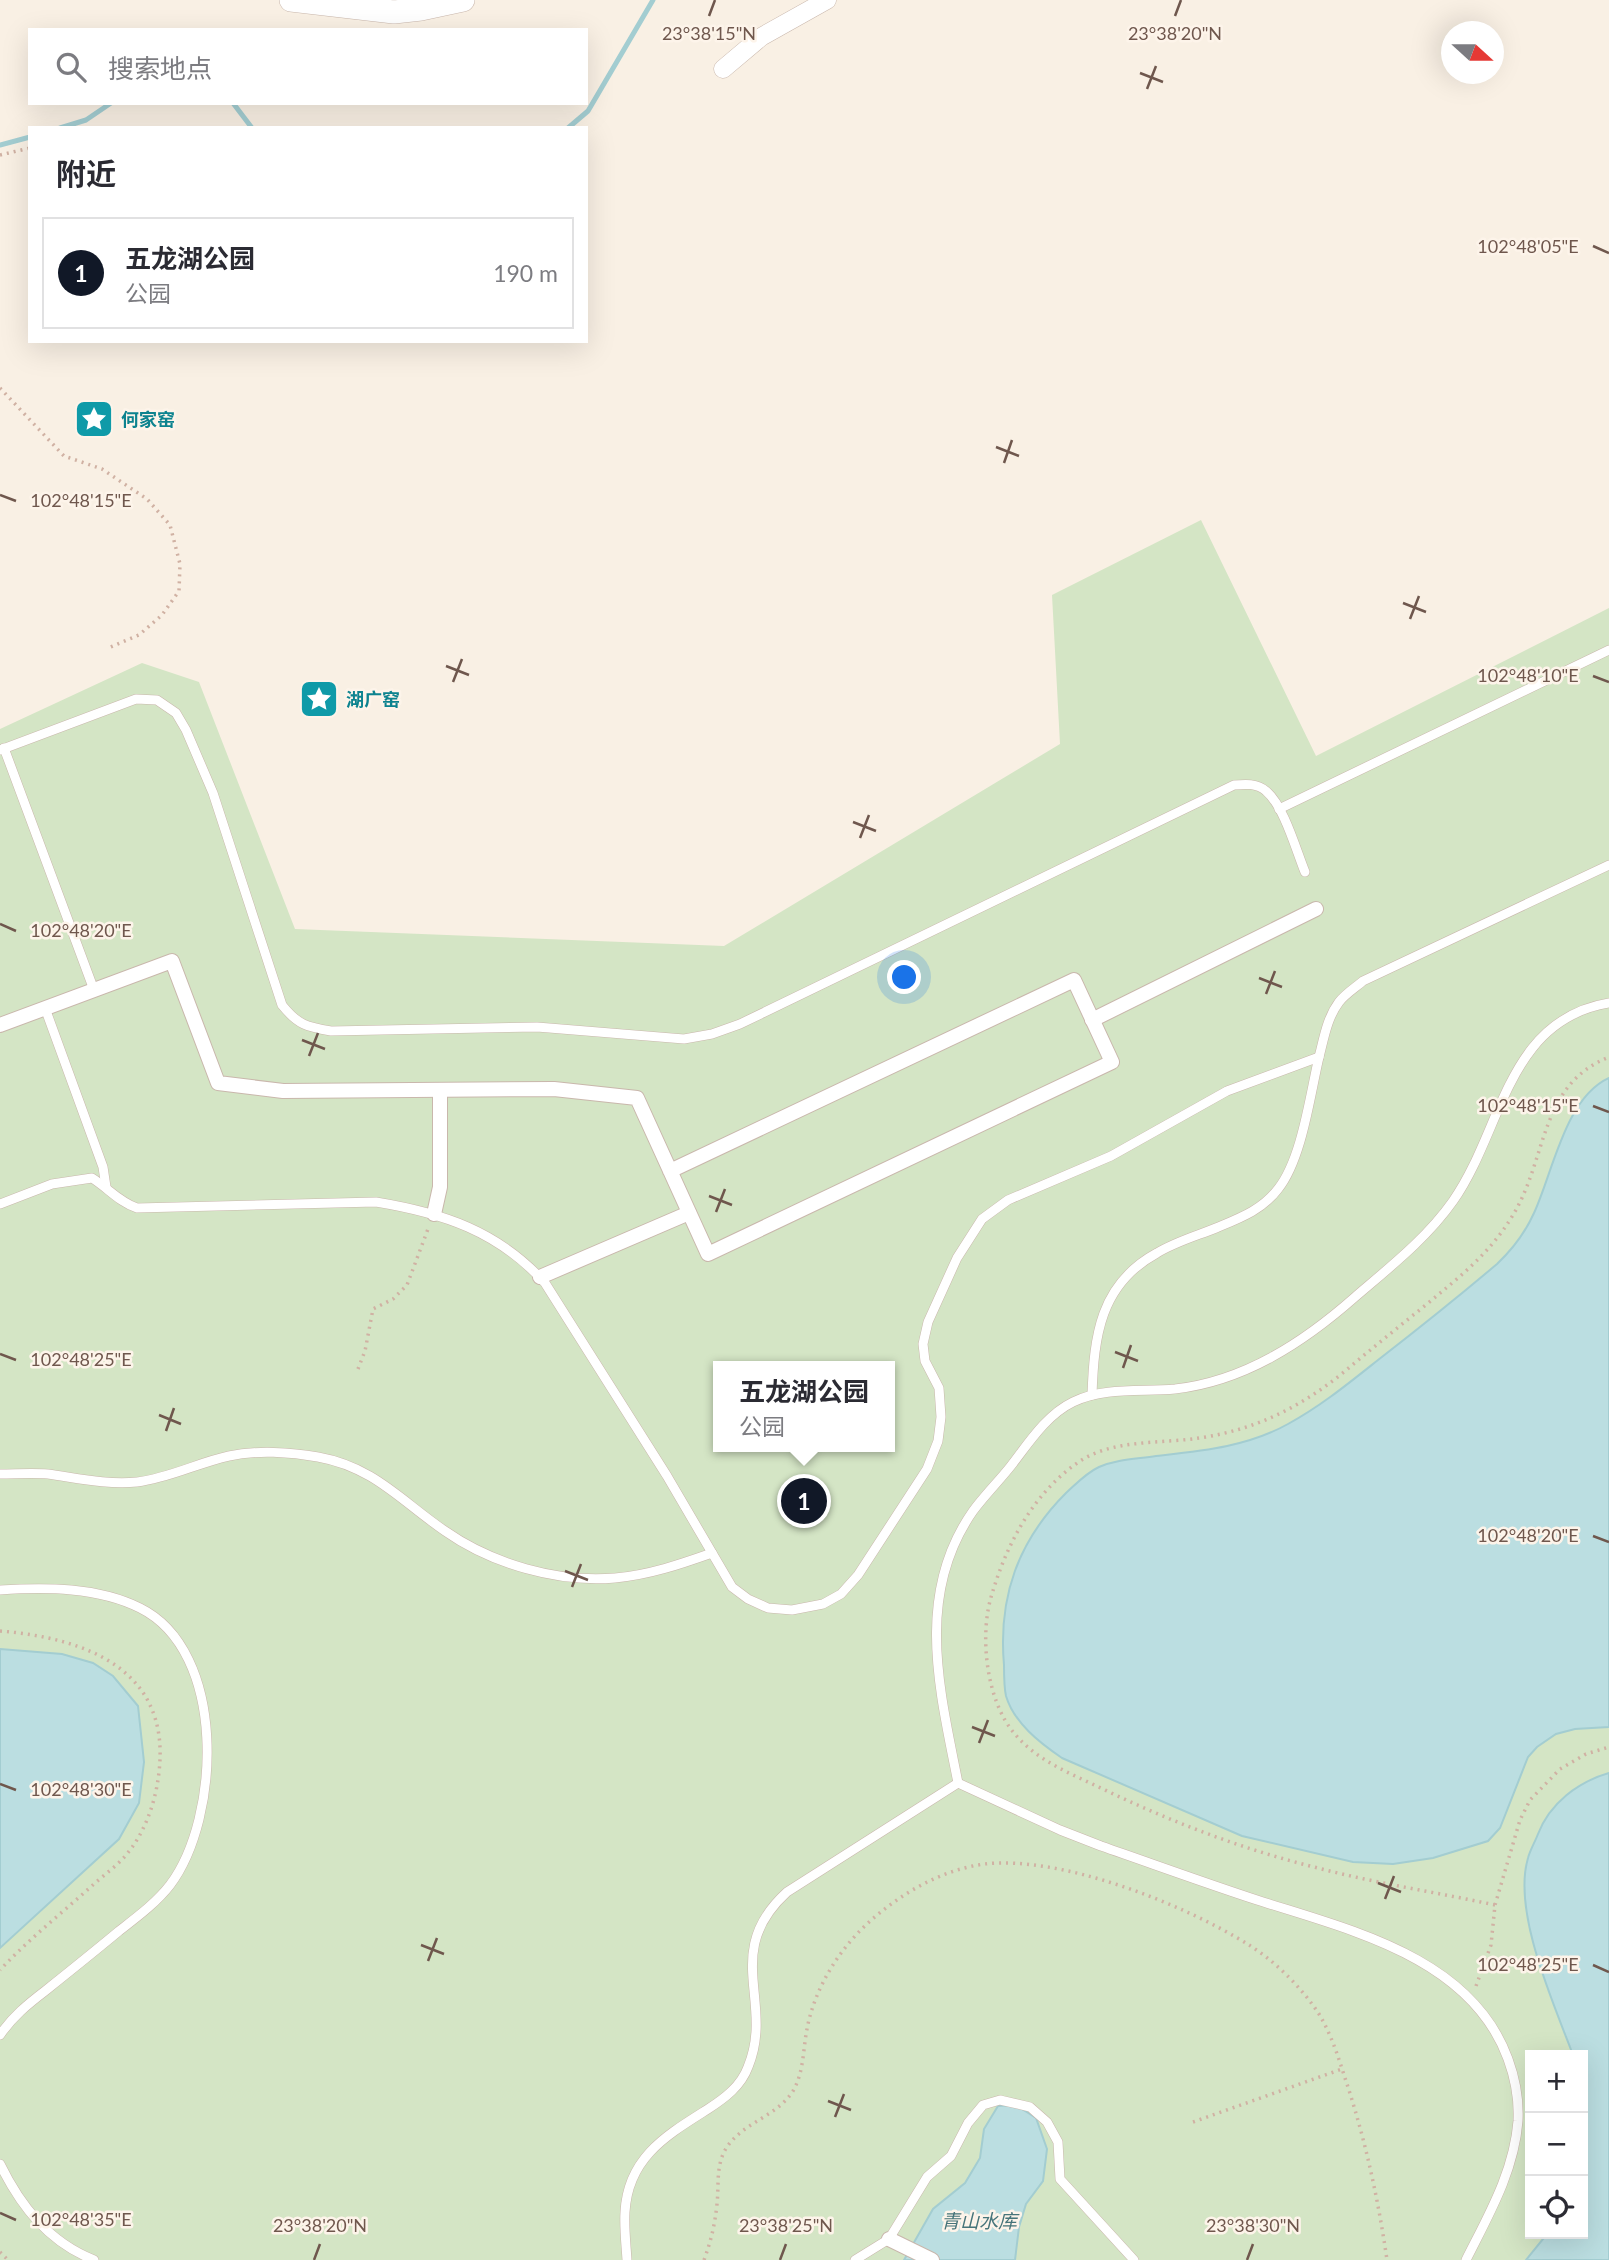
<!DOCTYPE html>
<html lang="zh">
<head>
<meta charset="utf-8">
<style>
  body { margin:0; font-family:Lato,"Noto Sans SC",sans-serif; background:#f2f2f3; color:#2b2b33 }
  .controls { position:absolute; right:21px; bottom:21px; display:grid; overflow:hidden; border-radius:0px; box-shadow:0 7px 28px #0002 }
  .controls button { width:63px; height:63px; display:grid; place-items:center; padding:0; border:0; border-bottom:2px solid #e1e1e2; background:#fff; color:#2b2b33; font:35px sans-serif }
  .compass { position:absolute; left:1441px; top:21px; width:63px; height:63px; border-radius:50%; background:#fff; box-shadow:0 7px 28px #0002; rotate:111deg }
  .you { position:absolute; left:905px; top:978px; width:24px; height:24px; margin:-18px; border:5px solid #fff; border-radius:50%; background:#1a73e8; box-shadow:0 0 0 10px #1a73e833 }
  .badge { display:grid; place-items:center; width:46px; height:46px; border-radius:50%; background:#111827; color:#fff; font-size:23px; font-weight:700 }
  .pin { position:absolute; translate:-50% -50%; border:4px solid #fff; box-shadow:0 2px 7px #0006 }
  .popup { position:absolute; left:713px; top:1361px; width:182px; height:91px; box-sizing:border-box; display:grid; place-content:center; border-radius:0px; background:#fff; filter:drop-shadow(0 2px 5px #0005); font-size:23px; white-space:nowrap; color:#7c7c81 }
  .popup b { font-size:26px; color:#2b2b33 }
  .popup::after { content:''; position:absolute; left:50%; top:100%; margin-left:-14px; border:14px solid transparent; border-top-color:#fff }
  .list { margin:0; padding:0; list-style:none }
  h2 { display:flex; justify-content:space-between; align-items:center; height:91px; margin:0; padding:0 28px; font-size:30px }
  h2 small { font-size:23px; font-weight:400; color:#7c7c81 }
  .list li { display:grid; grid-template-columns:46px 1fr auto; gap:21px; align-items:center; box-sizing:border-box; height:112px; margin:0 14px 14px; padding:0 14px; border:2px solid #e1e1e2; border-radius:0px }
  .list b { display:block; font-size:26px; white-space:nowrap }
  .list p { margin:0; font-size:23px; white-space:nowrap; color:#7c7c81 }
  .list em { font-size:23px; font-style:normal; color:#7c7c81 }
  .icon { flex:none; width:38px; height:38px; fill:none; stroke:currentColor; stroke-width:2; stroke-linecap:round; stroke-linejoin:round }
  .map { position:relative; flex:none; width:1609px; height:2260px; overflow:hidden }
  .search { position:absolute; background:#fff; box-shadow:0 7px 28px #0002; left:28px; top:28px; width:560px; height:77px; display:flex; align-items:center; gap:18px; box-sizing:border-box; padding:0 24px; border-radius:0px; color:#7c7c81; font-size:26px }
  .panel { position:absolute; background:#fff; box-shadow:0 7px 28px #0002; left:28px; top:126px; width:560px; height:217px; border-radius:0px }
  .map>svg:first-child { display:block }
  .green { fill:#d4e5c5; fill-rule:evenodd }
  .water { fill:#bbdee1; stroke:#a3cdd1; stroke-width:2 }
  .lines { fill:none; stroke-linecap:round; stroke-linejoin:round }
  .stream { stroke:#a3cdd1; stroke-width:5 }
  .service-casing { stroke:#c9b7ac; stroke-width:10 }
  .pedestrian-casing { stroke:#c9b7ac; stroke-width:16 }
  .minor-casing { stroke:#c9b7ac; stroke-width:19 }
  .tertiary-casing { stroke:#c9b7ac; stroke-width:24 }
  .path { stroke:#d0b1a3; stroke-width:3.5; stroke-dasharray:2 5; stroke-linecap:butt }
  .service { stroke:#fff; stroke-width:9 }
  .pedestrian { stroke:#fff; stroke-width:14 }
  .minor { stroke:#fff; stroke-width:18 }
  .tertiary { stroke:#fff; stroke-width:23 }
  .ticks { fill:none; stroke:#6f574d; stroke-width:2.5 }
  .labels { text-anchor:middle; dominant-baseline:central; stroke-width:5; stroke-linejoin:round; paint-order:stroke }
  .culture-label { font-size:18px; font-weight:bold; fill:#0d838f; stroke:#fdf4ea; text-anchor:start }
  .water-label { font-size:19px; font-style:italic; fill:#46747a; stroke:#fdf4ea }
  .ticks-label { font-size:18px; text-anchor:middle; fill:#6f574d; stroke:#fdf4ea; stroke-width:5; stroke-linejoin:round; paint-order:stroke }
</style>
</head>
<body>
<div class="map">
<svg width="1609" height="2260" viewBox="0 0 1609 2260">
  <rect width="100%" height="100%" fill="#f9f0e4"/>
  <path class="green" d="M1201 520 1316 756 1609 608V2260H0V729L142 663 199 682 295 929 724 946 1060 744 1052 595ZM718 1366H890V1447H718ZM1530 2055H1583V2234H1530Z"/>
  <g class="water">
    <path d="M1609 1078V1727L1575 1729 1556 1734 1537 1747 1528 1757 1500 1828 1488 1841 1433 1858 1393 1864 1353 1862 1242 1836 1062 1758C1040 1743 1014 1723 1006 1696 1004 1687 1004 1675 1004 1665 998 1597 1018 1541 1066 1493 1076 1484 1086 1473 1099 1467 1117 1459 1137 1459 1156 1456 1201 1451 1247 1447 1288 1424 1321 1406 1349 1383 1378 1360 1418 1329 1458 1297 1497 1264 1513 1249 1525 1233 1534 1213 1553 1172 1565 1098 1609 1078Z"/>
    <path d="M0 1649 62 1654 93 1663 113 1676 138 1706 144 1762 139 1803 119 1839 0 1948Z"/>
    <path d="M1609 1773V2260H1526L1547 2234H1583V2055H1573C1554 2004 1512 1912 1528 1858 1530 1850 1535 1842 1538 1834 1550 1803 1578 1782 1609 1773Z"/>
    <path d="M1016 2105 1036 2118 1047 2149 1043 2181 1026 2204 1019 2227 1015 2260H904L933 2209 965 2183 980 2158 984 2129 998 2106Z"/>
  </g>
  <g class="lines">
    <g class="stream">
      <path d="M233 103 252 128"/>
      <path d="M60 128 86 120 111 103"/>
      <path d="M568 128 588 111 653 0"/>
      <path d="M0 145 30 137"/>
    </g>
    <g class="service-casing">
      <g id="service">
        <path d="M4 748 94 990"/>
        <path d="M0 750 136 699 157 700 176 713 186 730 213 793 282 1005C298 1025 307 1027 331 1031L537 1027 684 1039 712 1034 740 1024 1234 785C1245 784 1257 783 1266 791 1284 806 1296 850 1305 872"/>
        <path d="M1279 809 1609 650"/>
        <path d="M45 1008 103 1167 106 1187"/>
        <path d="M0 1204 52 1184 92 1178C108 1188 119 1202 137 1208L376 1202C443 1213 498 1231 545 1283L667 1476 732 1587 748 1599 768 1608 792 1610 823 1604 841 1594 858 1575 927 1469 938 1441 941 1417 939 1388 925 1361 923 1344 928 1322 957 1258 982 1219 1008 1200 1111 1156 1227 1091 1319 1057"/>
        <path d="M1092 1395C1094 1336 1100 1284 1157 1253 1175 1242 1196 1236 1216 1228 1240 1218 1262 1210 1278 1189 1302 1159 1310 1095 1319 1057 1324 1038 1327 1018 1339 1002 1345 994 1356 987 1363 981L1609 865"/>
        <path d="M0 1474C16 1474 32 1473 48 1474 77 1478 107 1485 137 1482 170 1478 197 1463 229 1456 256 1450 291 1452 318 1457 374 1467 401 1501 445 1531 492 1564 558 1583 615 1578 649 1575 681 1564 712 1553"/>
        <path d="M0 1590C46 1587 98 1587 140 1608 227 1651 221 1817 170 1885 156 1903 137 1917 119 1931 95 1951 70 1971 45 1991 28 2004 12 2017 0 2035"/>
        <path d="M958 1783C940 1691 914 1595 973 1511 984 1496 998 1482 1010 1467 1028 1444 1046 1415 1073 1402 1104 1387 1141 1392 1175 1389 1245 1381 1304 1342 1355 1297 1390 1267 1427 1238 1453 1201 1503 1130 1506 1020 1609 1003"/>
        <path d="M958 1783 1060 1830 1101 1846C1153 1864 1205 1883 1257 1900 1350 1930 1471 1957 1508 2059 1515 2078 1519 2101 1518 2121 1514 2172 1488 2216 1466 2260"/>
        <path d="M0 2164C21 2207 49 2242 94 2260"/>
        <path d="M627 2260C626 2244 624 2228 625 2212 628 2157 667 2135 708 2109 725 2098 741 2086 748 2067 775 2002 721 1952 787 1892L958 1783"/>
        <path d="M855 2260 889 2239 927 2177 951 2156 968 2123 983 2105 1000 2100 1030 2107 1047 2122 1058 2142 1060 2179 1134 2260"/>
      </g>
    </g>
    <g class="pedestrian-casing">
      <g id="pedestrian">
        <path d="M1092 1020 1316 909"/>
        <path d="M0 1025 172 961 218 1083 283 1091 554 1089 637 1098 708 1254 1112 1062 1074 980 670 1171"/>
        <path d="M434 1214 440 1187V1090"/>
        <path d="M540 1277 689 1213"/>
        <path d="M889 2239 932 2260"/>
      </g>
    </g>
    <g class="minor-casing">
      <path id="minor" d="M723 69 761 37 827 0"/>
    </g>
    <g class="tertiary-casing">
      <path id="tertiary" d="M291 0 394 12 421 9 463 0"/>
    </g>
    <g class="path">
      <path d="M0 155 30 148"/>
      <path d="M0 388 64 456 102 469 147 499 170 525 180 564 179 591 162 615 139 635 108 648"/>
      <path d="M358 1369 365 1351 373 1309 393 1299 407 1285 428 1229"/>
      <path d="M0 1631C85 1638 171 1669 159 1772 156 1801 145 1833 126 1855 117 1866 105 1874 94 1884 63 1912 29 1939 0 1970"/>
      <path d="M1495 1905C1435 1892 1374 1883 1314 1867 1242 1849 1172 1822 1105 1790 1072 1774 1038 1762 1014 1733 986 1700 979 1634 992 1594 1007 1543 1034 1492 1080 1461 1114 1439 1160 1444 1199 1438 1255 1430 1301 1407 1344 1372 1370 1350 1396 1329 1422 1308 1457 1279 1489 1255 1513 1215 1548 1157 1539 1085 1609 1057"/>
      <path d="M1476 1986 1491 1945 1495 1905 1520 1820 1530 1800 1560 1769 1586 1754 1609 1747"/>
      <path d="M1193 2122 1342 2069"/>
      <path d="M0 2252 8 2260"/>
      <path d="M704 2260C711 2241 715 2224 717 2204 719 2186 716 2169 724 2152 739 2123 776 2118 793 2091 804 2072 803 2049 807 2029 815 1986 842 1944 876 1916 907 1890 943 1870 984 1864 1060 1855 1184 1904 1249 1945 1275 1961 1302 1988 1319 2014 1331 2034 1338 2056 1345 2078 1365 2138 1378 2198 1387 2260"/>
    </g>
    <use href="#service" class="service"/>
    <use href="#pedestrian" class="pedestrian"/>
    <use href="#minor" class="minor"/>
    <use href="#tertiary" class="tertiary"/>
  </g>
  <path class="ticks" d="M709 16 715 0M1175 16 1181 0M1140 73 1163 82M1147 89 1156 66M1593 246 1609 253M996 447 1019 456M1004 463 1012 440M0 495 16 501M1403 603 1426 612M1410 619 1419 596M446 666 469 675M1593 676 1609 682M453 682 462 659M853 822 876 831M860 838 869 815M0 924 16 931M1259 978 1282 987M1266 994 1275 971M302 1040 325 1049M309 1056 318 1033M1593 1106 1609 1112M709 1196 732 1205M716 1212 725 1189M1115 1352 1138 1361M0 1354 16 1360M1123 1368 1131 1345M159 1415 181 1424M166 1431 174 1408M1593 1536 1609 1542M565 1571 588 1580M572 1587 581 1564M972 1727 995 1736M979 1743 988 1720M0 1784 16 1790M1378 1883 1401 1892M1385 1899 1394 1876M421 1945 444 1954M428 1961 437 1938M1593 1965 1609 1972M828 2101 851 2110M835 2117 844 2094M0 2213 16 2220M314 2260 320 2244M780 2260 786 2244M1247 2260 1253 2244"/>
  <defs>
    <g id="sight-square" transform="scale(2.0125)"><rect x="-9" y="-9" width="18" height="18" rx="4" fill="#0f9aa8" stroke="#fdf4ea"/><path d="M0-6L1.8-2.2L6-1.7L2.9 1.2L3.7 5.4L0 3.3L-3.7 5.4L-2.9 1.2L-6-1.7L-1.8-2.2Z" fill="#fff"/></g>
  </defs>
  <g fill-rule="evenodd">
    <use href="#sight-square" x="94" y="419"/>
    <use href="#sight-square" x="319" y="699"/>
  </g>
  <g class="labels">
    <g class="culture-label">
      <text x="121" y="419">何家窑</text>
      <text x="346" y="699">湖广窑</text>
    </g>
    <g class="water-label">
      <text x="979" y="2220">青山水库</text>
    </g>
  </g>
  <g class="ticks-label">
    <text x="709" y="40">23°38'15"N</text>
    <text x="1175" y="40">23°38'20"N</text>
    <text x="1528" y="253">102°48'05"E</text>
    <text x="81" y="507">102°48'15"E</text>
    <text x="1528" y="682">102°48'10"E</text>
    <text x="81" y="937">102°48'20"E</text>
    <text x="1528" y="1112">102°48'15"E</text>
    <text x="81" y="1366">102°48'25"E</text>
    <text x="1528" y="1542">102°48'20"E</text>
    <text x="81" y="1796">102°48'30"E</text>
    <text x="1528" y="1971">102°48'25"E</text>
    <text x="81" y="2226">102°48'35"E</text>
    <text x="320" y="2232">23°38'20"N</text>
    <text x="786" y="2232">23°38'25"N</text>
    <text x="1253" y="2232">23°38'30"N</text>
  </g>
</svg>
<div class="controls">
<button>+</button>
<button>−</button>
<button><svg class="icon" aria-label="locate" viewBox="0 0 24 24"><circle cx="12" cy="12" r="6"/><path d="M12 2v4M12 18v4M2 12h4M18 12h4"/></svg></button>
</div>
<svg class="compass" viewBox="-18 -18 36 36"><path d="M0-13l5 13h-10z" fill="#e53935"/><path d="M0 13l5-13h-10z" fill="#7c7c81"/></svg>
<div class="you"></div>
<div class="pin badge" style="left:804px;top:1501px">1</div>
<div class="popup"><b>五龙湖公园</b>公园</div>
<div class="search"><svg class="icon" aria-label="search" viewBox="0 0 24 24"><circle cx="10" cy="10" r="6"/><path d="M15 15l6 6"/></svg>搜索地点</div>
<section class="panel">
<h2>附近<small></small></h2>
<ul class="list">
<li><span class="badge">1</span><div><b>五龙湖公园</b><p>公园</p></div><em>190 m</em></li>
</ul>
</section>
</div>
</body>
</html>
